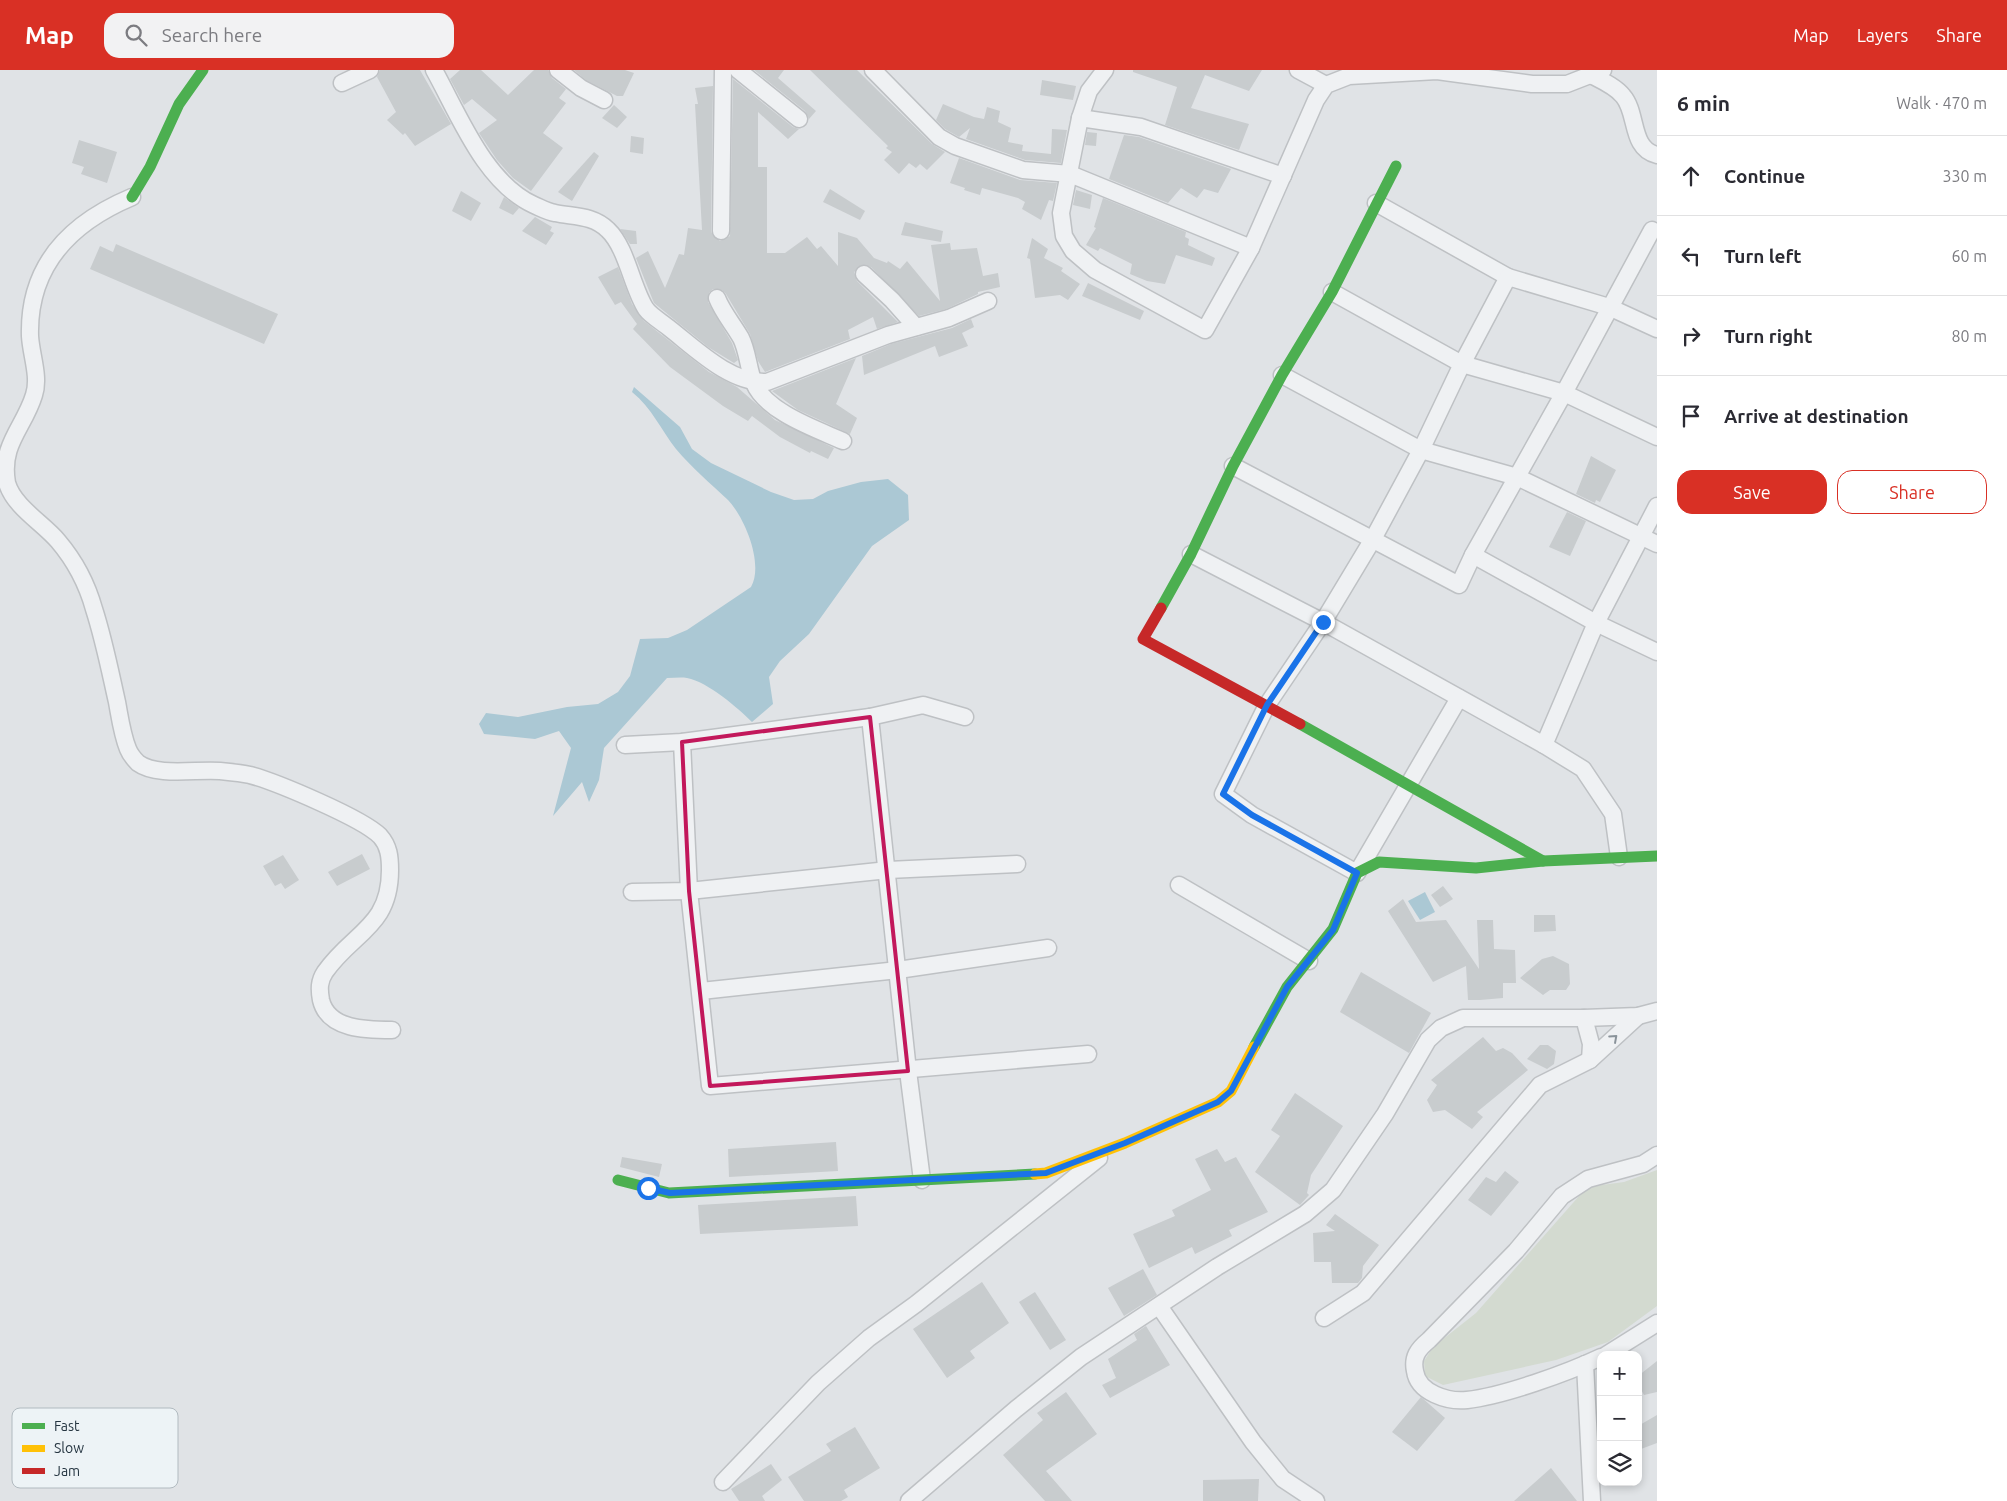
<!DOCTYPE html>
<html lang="en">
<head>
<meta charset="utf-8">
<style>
  body { margin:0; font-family:Ubuntu,sans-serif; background:#f2f2f3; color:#2b2b33 }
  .controls { position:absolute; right:15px; bottom:15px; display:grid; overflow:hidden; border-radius:10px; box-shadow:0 2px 8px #0003 }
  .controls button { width:45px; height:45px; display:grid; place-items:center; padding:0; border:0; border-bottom:1px solid #e1e1e2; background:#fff; color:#2b2b33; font:25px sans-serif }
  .stop { position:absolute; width:15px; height:15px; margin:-11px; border:4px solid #1a73e8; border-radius:50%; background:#fff }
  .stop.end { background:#1a73e8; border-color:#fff; box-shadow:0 1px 5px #0008 }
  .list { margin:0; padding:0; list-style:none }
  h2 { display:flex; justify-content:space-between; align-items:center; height:65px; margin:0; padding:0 20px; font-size:21px }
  h2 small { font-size:16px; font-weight:400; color:#7c7c81 }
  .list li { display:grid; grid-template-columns:32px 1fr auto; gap:15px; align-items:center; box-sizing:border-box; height:80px; padding:0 20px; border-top:1px solid #e1e1e2 }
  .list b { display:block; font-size:19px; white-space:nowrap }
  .list em { font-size:16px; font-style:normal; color:#7c7c81 }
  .actions { display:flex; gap:10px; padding:15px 20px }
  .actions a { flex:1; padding:11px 0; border:1px solid #d93025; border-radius:15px; text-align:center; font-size:18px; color:#d93025 }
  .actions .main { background:#d93025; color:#fff }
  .icon { flex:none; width:28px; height:28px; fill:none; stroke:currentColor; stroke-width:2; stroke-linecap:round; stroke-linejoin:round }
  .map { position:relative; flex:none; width:1657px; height:1431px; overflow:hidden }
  header { display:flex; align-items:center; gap:30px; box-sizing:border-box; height:70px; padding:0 25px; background:#d93025; color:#fff }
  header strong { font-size:24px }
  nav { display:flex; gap:28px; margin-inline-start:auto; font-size:18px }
  .search { width:350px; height:45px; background:#f2f2f3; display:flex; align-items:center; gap:12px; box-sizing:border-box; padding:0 18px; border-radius:15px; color:#7c7c81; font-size:19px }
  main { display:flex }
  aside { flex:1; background:#fff }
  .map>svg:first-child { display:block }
  .green { fill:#d3dad0 }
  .water { fill:#abc8d4 }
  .building { fill:#c8ccce }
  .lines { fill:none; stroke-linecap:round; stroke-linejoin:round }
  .street-casing { stroke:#bec1c4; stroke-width:19 }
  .street { stroke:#eff1f3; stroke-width:16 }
  .fast { stroke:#4caf50; stroke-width:11 }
  .slow { stroke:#ffc107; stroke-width:11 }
  .jam { stroke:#c62828; stroke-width:11 }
  .oneway { stroke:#8a939a }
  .route { stroke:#1a73e8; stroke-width:6 }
  .marked { fill:none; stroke:#c2185b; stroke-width:4; stroke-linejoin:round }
  .key { fill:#edf3f6; stroke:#b1bac0; stroke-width:1 }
  .key-label { font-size:14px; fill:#253541 }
</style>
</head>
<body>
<header>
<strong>Map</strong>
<div class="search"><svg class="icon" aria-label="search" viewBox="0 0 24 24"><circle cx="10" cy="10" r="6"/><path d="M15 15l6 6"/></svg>Search here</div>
<nav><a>Map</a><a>Layers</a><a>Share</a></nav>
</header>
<main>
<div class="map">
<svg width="1657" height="1431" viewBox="0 0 1657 1431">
  <rect width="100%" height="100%" fill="#e0e3e6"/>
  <path class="green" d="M1657 1100V1236L1608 1272 1556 1290 1443 1315 1425 1306 1424 1291 1433 1277 1476 1243 1587 1117 1624 1112Z"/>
  <g class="water">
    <path d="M634 317 680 357 692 379 711 393 771 422 794 430 813 429 828 421 861 412 888 409 908 425 909 450 872 476 809 564 780 591 769 607 773 634 752 652C738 638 708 612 687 608 681 607 674 608 667 608L604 678 599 710 589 732 582 712 553 746 571 678 559 661 535 669 484 664 479 654 486 643 518 647 567 637 598 634 618 622 630 606 640 569 668 568 687 560 751 517C764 494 745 448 728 430 710 413 692 398 676 379 661 360 652 338 632 322Z"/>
    <path d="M1425 822 1435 842 1420 850 1408 831Z"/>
  </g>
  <g class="building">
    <path d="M380 0H420L451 54 415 76 405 63 403 65 387 50 396 42 377 7Z"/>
    <path d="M460 0H481L508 25 534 0H548L552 8 566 19 559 28 566 33 543 63 563 78 531 121 513 108 497 90 479 63 497 50 472 29 464 35 450 9Z"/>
    <path d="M574 0H625L634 3 623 26H617L586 10Z"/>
    <path d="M754 0H784L778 8 816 41 809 49 805 41Z"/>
    <path d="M810 0H857L932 74 945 82 927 100 920 94 916 98 909 93 899 104 884 90 892 82 886 78 888 76Z"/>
    <path d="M1133 0H1262L1249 21 1205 5 1191 38 1249 54 1239 80 1165 55 1177 17 1133 2Z"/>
    <path d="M733 9 793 57 799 59 788 69 758 42V97H767V183H785L807 167 817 179 821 176 838 196V162L857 168 874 188 887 193 888 191 900 199 907 191 940 231 931 175 950 173 951 180 977 178 983 206 998 203 1000 217 978 222V224L946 239 919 246 871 197 861 195 854 202 857 211 898 252 877 259 873 247 848 260 850 269 765 302 758 291 750 264 726 224 722 220 713 219 709 223 708 232 732 273 738 290 734 293 708 277 654 233 636 188 648 181 665 218 679 184 684 185 688 158 702 160 695 34H698L695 18 713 16 711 161 713 166 720 171 730 166Z"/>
    <path d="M1042 10 1076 16 1073 30 1040 25Z"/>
    <path d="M943 34 974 47 984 49 987 37 1000 41 998 52 1011 58 1008 72 1023 75 1022 81 1051 84 1052 59 1067 60 1061 93 1025 90 966 69 970 58 959 67 945 59 936 50Z"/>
    <path d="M614 35 627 47 617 58 602 48Z"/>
    <path d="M1087 62 1097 63 1096 76 1085 75Z"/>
    <path d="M1124 65 1139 67 1231 99 1218 123 1204 119 1197 128 1181 118 1168 133 1109 109Z"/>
    <path d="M631 66 644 68 643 84 630 82Z"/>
    <path d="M79 70 117 82 107 113 81 104 84 97 72 93Z"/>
    <path d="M594 82 599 86 572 131 558 122Z"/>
    <path d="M959 88 1020 110 1057 113 1053 131 1049 130 1041 150 1022 139 1025 132 1018 128 982 118 980 125 964 120 965 118 950 113Z"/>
    <path d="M830 119 865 141 860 150 823 132Z"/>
    <path d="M1076 120 1092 125 1090 139 1073 135Z"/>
    <path d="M461 121 481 133 471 151 452 141Z"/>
    <path d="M504 127 519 138 513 145 499 138Z"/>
    <path d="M1103 128 1186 162 1185 167 1189 169 1188 175 1215 188 1212 196 1176 185 1165 214 1147 211 1130 204 1132 194 1100 178 1098 181 1086 175 1096 158 1094 157Z"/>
    <path d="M535 147 552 157 550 161 554 163 546 175 522 161Z"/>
    <path d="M905 152 943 161 941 172 901 165Z"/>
    <path d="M620 159 636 161 637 174H630Z"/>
    <path d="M1032 168 1048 179 1044 188 1063 198 1061 201 1080 214 1068 230 1060 225 1035 228 1030 189 1027 188Z"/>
    <path d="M116 174 278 244 264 274 90 199 100 176 113 182Z"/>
    <path d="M618 197 632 234 644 251 709 302 737 317 775 350 834 378 828 389 811 381 810 383 780 367 752 346 748 351 723 336 670 297 633 259 637 254 621 232 615 235 598 207Z"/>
    <path d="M1088 213 1144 241 1140 250 1082 226Z"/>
    <path d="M971 249 974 257 962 263 968 276 939 287 935 276 864 305 862 286 891 274 952 258Z"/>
    <path d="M856 288 836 334 857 348 850 364 798 340 772 321Z"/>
    <path d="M1591 386 1616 400 1600 432 1596 430 1595 433 1576 424Z"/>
    <path d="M1567 442 1586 451 1570 486 1549 477Z"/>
    <path d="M362 784 370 799 337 816 328 802Z"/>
    <path d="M283 785 299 810 285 819 281 813 275 816 263 796Z"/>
    <path d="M1443 816 1453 829 1440 837 1431 825Z"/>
    <path d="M1403 829 1416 852 1446 850 1479 899 1477 850H1493L1494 879 1515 880 1516 913H1503V928L1480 930H1468L1466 896 1433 912 1388 841Z"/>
    <path d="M1534 845H1555L1556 861 1534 862Z"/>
    <path d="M1553 886 1569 894 1570 914 1566 920H1550L1543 925 1520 908 1542 889Z"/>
    <path d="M1361 902 1431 943 1409 983 1340 942Z"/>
    <path d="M1483 967 1496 981 1503 978 1512 983 1528 1000 1477 1042 1483 1047 1472 1059 1445 1040 1433 1042 1427 1030 1437 1015 1431 1010Z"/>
    <path d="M1540 975H1548L1556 981 1554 994 1547 999 1527 989Z"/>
    <path d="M1295 1023 1343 1056 1311 1105 1307 1123 1309 1125 1300 1135 1255 1102 1280 1066 1271 1060Z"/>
    <path d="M836 1072 838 1101 729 1107 728 1079Z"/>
    <path d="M1217 1079 1225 1092 1236 1087 1268 1142 1229 1160 1232 1166 1195 1184 1192 1177 1149 1198 1133 1164 1175 1146 1172 1140 1211 1120 1195 1089Z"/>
    <path d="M622 1087 662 1094 659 1107 620 1097Z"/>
    <path d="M1505 1101 1519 1112 1491 1146 1468 1130 1486 1107 1496 1112Z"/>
    <path d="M856 1126 858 1156 700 1164 698 1135Z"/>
    <path d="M1335 1144 1379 1175 1363 1196 1362 1208 1358 1213H1332L1331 1192H1314L1313 1163 1335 1161 1326 1155Z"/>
    <path d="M1143 1199 1157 1225 1124 1246 1108 1218Z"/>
    <path d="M982 1212 1009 1253 970 1281 975 1288 947 1308 913 1259Z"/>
    <path d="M1035 1222 1066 1270 1050 1280 1019 1232Z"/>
    <path d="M1146 1256 1170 1295 1110 1328 1102 1315 1116 1308 1108 1289 1137 1270 1134 1264Z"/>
    <path d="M1657 1291V1322L1644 1325 1638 1314V1306Z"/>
    <path d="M1066 1322 1097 1364 1046 1401 1072 1431H1045L1003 1385 1043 1350 1037 1343Z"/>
    <path d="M1421 1327 1445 1348 1417 1381 1392 1362Z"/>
    <path d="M1657 1345V1373L1641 1379 1638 1356Z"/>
    <path d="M855 1357 880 1398 844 1420 848 1427 841 1431H804L788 1407 831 1381 826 1374Z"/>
    <path d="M771 1394 782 1410 762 1426 765 1431H739L731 1419Z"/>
    <path d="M1551 1398 1577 1431H1514Z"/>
    <path d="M1259 1409 1258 1431H1203V1410Z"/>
  </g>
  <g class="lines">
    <g class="street-casing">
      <g id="street">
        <path d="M434 0C459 45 485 113 534 135 541 138 548 142 555 143 574 147 593 145 608 160 627 178 632 218 646 239 651 246 662 252 669 258 696 279 731 314 767 312L888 265 949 248 988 231"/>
        <path d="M558 0 581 18 604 30"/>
        <path d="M738 0 799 49"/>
        <path d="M873 0 939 67 955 76 1023 100 1070 104 1251 178"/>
        <path d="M1105 0 1089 21 1080 48 1061 143 1064 166 1073 181 1095 200 1205 260 1251 178 1316 30 1326 15 1349 6 1437 1 1532 14H1567L1603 0"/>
        <path d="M1298 0 1326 15"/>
        <path d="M1593 6C1603 11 1616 17 1623 26 1638 43 1630 79 1657 85"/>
        <path d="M342 13 370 0"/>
        <path d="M1080 48 1141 57 1283 106"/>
        <path d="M132 127C70 153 28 196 30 266 31 285 40 307 34 325 24 358 0 374 7 413 14 437 43 453 58 471 75 491 87 514 94 539 104 570 110 601 117 632 120 648 122 664 128 679 130 684 134 689 138 693 157 707 197 699 220 701 230 702 241 703 250 705 276 712 362 748 380 766 389 776 390 787 390 800 390 857 353 862 325 902 319 911 319 919 321 930 328 960 367 960 392 960"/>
        <path d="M1376 133 1508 207 1609 237 1657 259"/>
        <path d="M721 161 723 0"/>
        <path d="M864 204 892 230 916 257"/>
        <path d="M1332 222 1462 294 1564 323 1657 367"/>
        <path d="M717 228C723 243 733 254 741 268 748 282 748 298 754 313 766 342 816 359 843 371"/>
        <path d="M1282 305 1421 380 1517 407 1657 474"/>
        <path d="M1233 396 1459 515 1473 485 1596 553 1657 582"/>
        <path d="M1191 484 1323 552 1544 675 1583 699 1613 744 1619 787"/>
        <path d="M1473 485 1564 323 1652 160"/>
        <path d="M1459 628 1357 803 1252 745 1223 724 1267 635 1323 552 1373 469 1421 380 1462 294 1508 207"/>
        <path d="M870 647 908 1001 922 1110"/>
        <path d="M682 672 689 821 710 1016 1088 984"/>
        <path d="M625 675 682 672 870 647 923 635 965 647"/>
        <path d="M1544 675 1596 553 1657 436"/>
        <path d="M1179 815 1309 891"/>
        <path d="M632 822 689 821 888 800 1017 794"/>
        <path d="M701 921 898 900 1048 878"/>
        <path d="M1584 948 1591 974 1590 990"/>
        <path d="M1159 1236 1253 1372 1283 1409 1316 1431"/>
        <path d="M1324 1248 1363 1223 1540 1015 1590 990 1638 946"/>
        <path d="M1606 1285 1657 1253"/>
        <path d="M1601 1287C1567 1303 1503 1326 1467 1330 1448 1332 1418 1323 1415 1301 1412 1287 1418 1279 1429 1270L1516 1181 1562 1126 1588 1109 1643 1094 1657 1085"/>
        <path d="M1585 1294 1592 1431"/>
        <path d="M723 1412 818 1313 869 1268 916 1234 1099 1088"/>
        <path d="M909 1431 1016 1339 1081 1287 1217 1197 1305 1144 1333 1120 1385 1044 1428 970 1441 958 1463 948H1584L1638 946 1657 941"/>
      </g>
    </g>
    <use href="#street" class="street"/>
    <g class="fast">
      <path d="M132 127 150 97 179 34 203 0"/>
      <path d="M1161 538 1191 484 1233 396 1282 305 1332 222 1396 96"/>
      <path d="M1300 654 1543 791"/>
      <path d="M1254 977 1287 917 1333 859 1357 803 1379 792 1476 798 1543 791 1657 786"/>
      <path d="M618 1110 669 1123 1035 1104"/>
    </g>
    <path class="slow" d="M1035 1104 1046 1103 1125 1073 1218 1032 1231 1021 1254 977"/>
    <path class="jam" d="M1161 538 1143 569 1300 654"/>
  </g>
  <defs><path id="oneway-chevron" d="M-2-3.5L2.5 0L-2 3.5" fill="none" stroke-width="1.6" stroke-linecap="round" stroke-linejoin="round" transform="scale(1.25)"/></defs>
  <use class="oneway" href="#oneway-chevron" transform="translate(1614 968) rotate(-42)"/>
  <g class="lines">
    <path class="route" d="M648 1118 670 1123 1046 1103 1125 1073 1218 1032 1231 1021 1287 917 1333 860 1357 803 1252 745 1223 724 1267 635 1323 552"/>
  </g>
  <path class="marked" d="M870 647 908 1001 710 1016 689 821 682 672Z"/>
  <rect x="12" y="1338" width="166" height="80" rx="8" class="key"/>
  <rect x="22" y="1353" width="23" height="6" fill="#4caf50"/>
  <rect x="22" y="1375" width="23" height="7" fill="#ffc107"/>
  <rect x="22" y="1398" width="23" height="6" fill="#c62828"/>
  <g class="key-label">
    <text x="54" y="1361">Fast</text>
    <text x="54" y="1383">Slow</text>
    <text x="54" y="1406">Jam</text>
  </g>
</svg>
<div class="controls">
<button>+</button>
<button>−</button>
<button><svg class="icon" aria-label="layers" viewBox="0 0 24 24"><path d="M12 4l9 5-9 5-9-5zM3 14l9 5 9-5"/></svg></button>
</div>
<div class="stop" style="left:648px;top:1118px"></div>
<div class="stop end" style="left:1323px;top:552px"></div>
</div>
<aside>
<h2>6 min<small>Walk · 470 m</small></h2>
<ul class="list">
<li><svg class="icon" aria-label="ahead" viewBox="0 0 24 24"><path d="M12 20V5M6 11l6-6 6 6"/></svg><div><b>Continue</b></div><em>330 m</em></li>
<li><svg class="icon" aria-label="left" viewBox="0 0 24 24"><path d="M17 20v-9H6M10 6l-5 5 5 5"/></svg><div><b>Turn left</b></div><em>60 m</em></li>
<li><svg class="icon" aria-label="right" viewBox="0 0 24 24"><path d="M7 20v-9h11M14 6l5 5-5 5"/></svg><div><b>Turn right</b></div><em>80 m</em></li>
<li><svg class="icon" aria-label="arrive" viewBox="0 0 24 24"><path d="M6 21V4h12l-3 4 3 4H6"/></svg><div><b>Arrive at destination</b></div></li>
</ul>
<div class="actions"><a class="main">Save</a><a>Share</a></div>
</aside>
</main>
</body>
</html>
